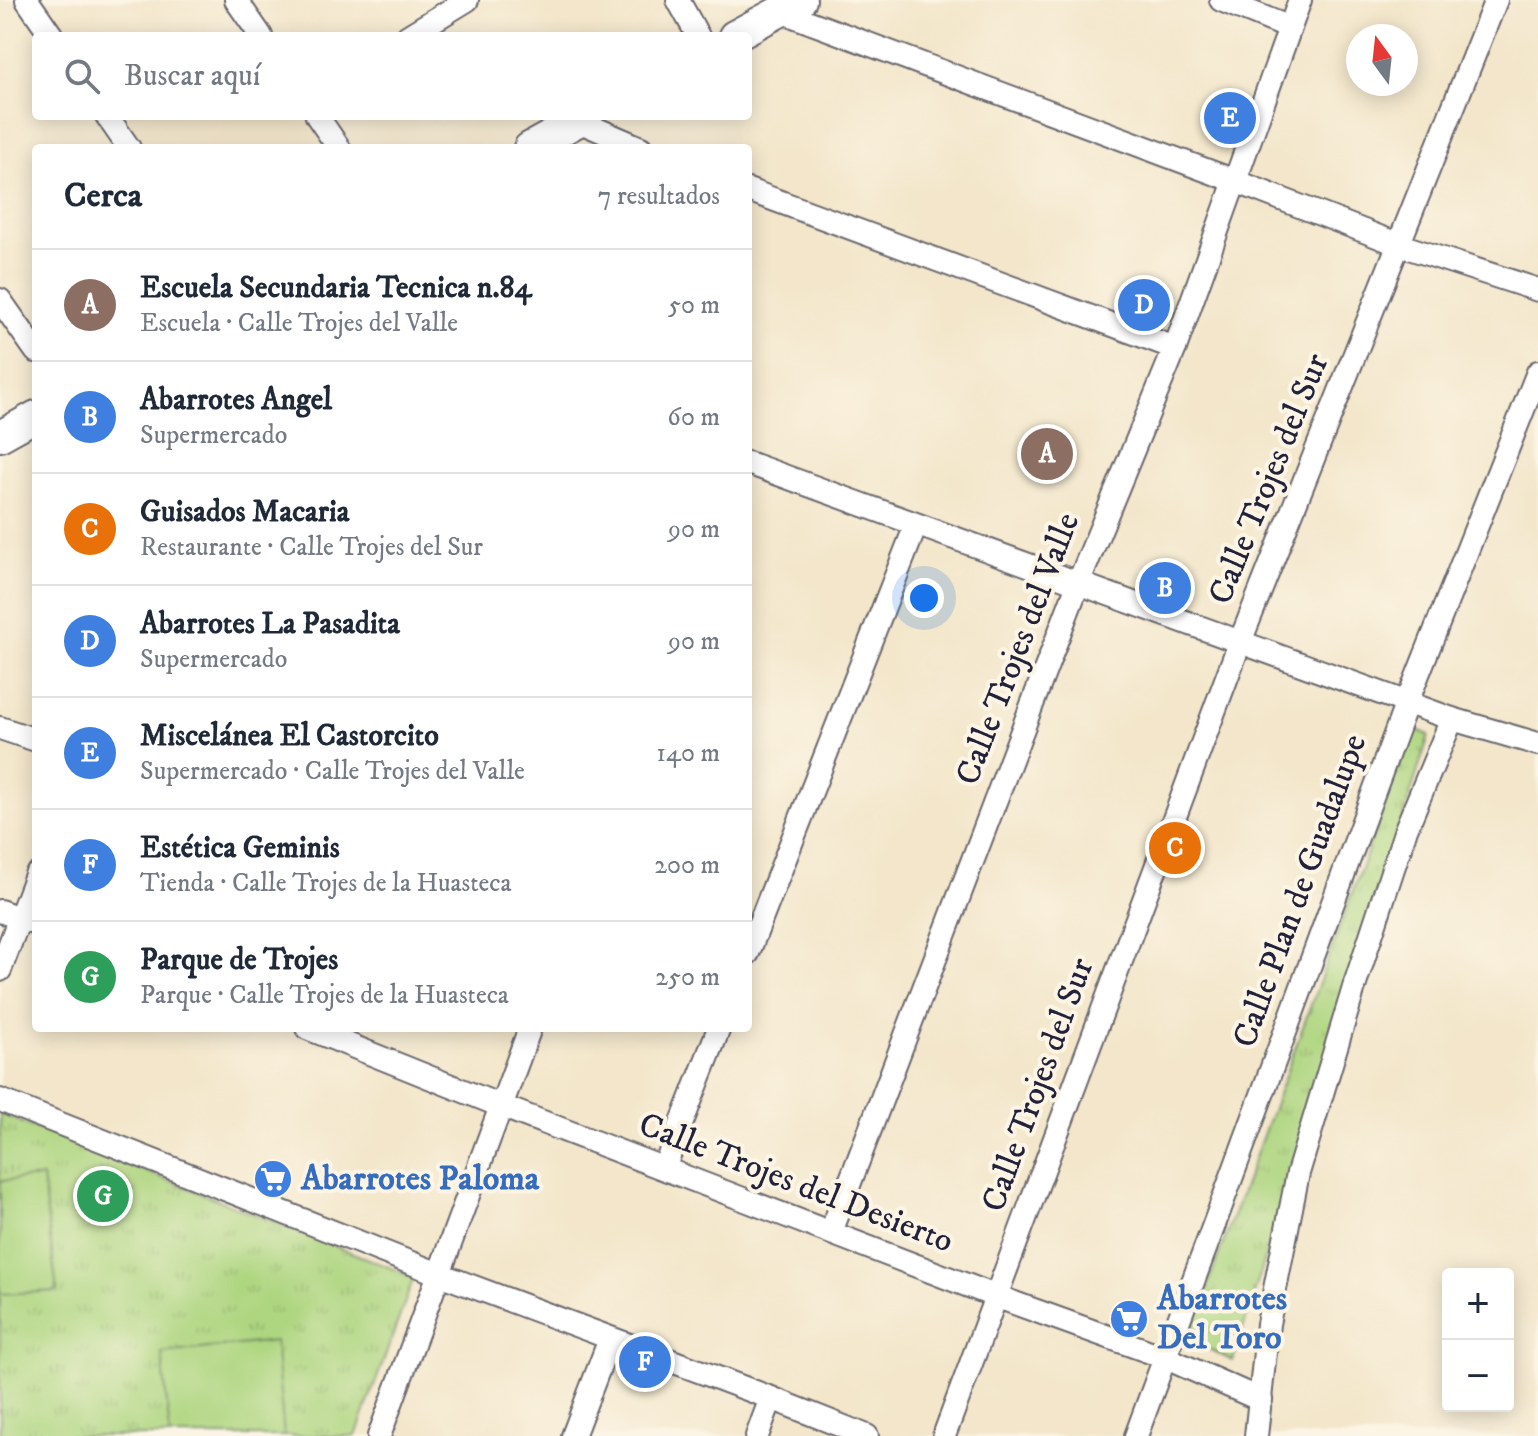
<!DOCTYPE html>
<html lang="es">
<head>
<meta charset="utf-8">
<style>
  body { margin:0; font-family:"IM FELL DW Pica",serif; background:#f6f6f7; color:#1f2937 }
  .controls { position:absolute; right:24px; bottom:24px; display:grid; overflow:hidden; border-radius:8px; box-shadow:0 4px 20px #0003 }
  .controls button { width:72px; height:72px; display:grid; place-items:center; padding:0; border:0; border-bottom:2px solid #e0e1e3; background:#fff; color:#1f2937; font:40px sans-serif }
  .compass { position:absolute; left:1346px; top:24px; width:72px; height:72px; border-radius:50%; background:#fff; box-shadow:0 4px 20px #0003; rotate:345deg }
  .you { position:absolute; left:924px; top:598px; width:28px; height:28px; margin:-20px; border:6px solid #fff; border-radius:50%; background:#1a73e8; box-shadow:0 0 0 12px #1a73e833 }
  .badge { display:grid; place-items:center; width:52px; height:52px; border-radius:50%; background:#c8321e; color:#fff; font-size:26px; font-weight:700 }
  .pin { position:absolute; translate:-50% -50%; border:4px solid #fff; box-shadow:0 2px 8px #0006 }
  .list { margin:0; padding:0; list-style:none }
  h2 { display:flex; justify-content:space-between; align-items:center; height:104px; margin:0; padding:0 32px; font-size:34px }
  h2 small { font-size:26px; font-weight:400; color:#747a83 }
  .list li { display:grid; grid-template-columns:52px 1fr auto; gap:24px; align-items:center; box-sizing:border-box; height:112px; padding:0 32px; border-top:2px solid #e0e1e3 }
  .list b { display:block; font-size:30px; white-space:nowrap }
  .list p { margin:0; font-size:26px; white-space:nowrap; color:#747a83 }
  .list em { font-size:26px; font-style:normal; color:#747a83 }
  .icon { flex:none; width:44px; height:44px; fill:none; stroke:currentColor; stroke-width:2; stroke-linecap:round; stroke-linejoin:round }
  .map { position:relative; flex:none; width:1538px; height:1436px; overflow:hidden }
  .search { position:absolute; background:#fff; box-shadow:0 4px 20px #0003; left:32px; top:32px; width:720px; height:88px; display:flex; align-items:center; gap:20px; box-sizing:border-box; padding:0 28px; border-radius:8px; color:#747a83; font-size:30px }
  .panel { position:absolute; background:#fff; box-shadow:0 4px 20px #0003; left:32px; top:144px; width:720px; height:888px; border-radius:8px }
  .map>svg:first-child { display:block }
  .grass { fill:url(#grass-tufts); stroke:#687c5e; stroke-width:2 }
  .garden { fill:#aed680; stroke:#687c5e; stroke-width:2 }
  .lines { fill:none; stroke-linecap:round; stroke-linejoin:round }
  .minor-casing { stroke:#6b676d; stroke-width:26 }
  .secondary-casing { stroke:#6b676d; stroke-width:34 }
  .minor { stroke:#fff; stroke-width:22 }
  .secondary { stroke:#fff; stroke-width:30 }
  .labels { text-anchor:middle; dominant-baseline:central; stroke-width:8; stroke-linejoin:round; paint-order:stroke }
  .street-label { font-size:34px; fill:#22223b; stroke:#fcf5e5 }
  .shop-label { font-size:34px; font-weight:bold; fill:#366cbe; stroke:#fcf5e5; text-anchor:start }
</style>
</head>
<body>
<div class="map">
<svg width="1538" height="1436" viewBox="0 0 1538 1436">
  <defs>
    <pattern id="grass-tufts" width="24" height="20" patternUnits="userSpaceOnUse" patternTransform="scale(2)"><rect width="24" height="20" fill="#aed680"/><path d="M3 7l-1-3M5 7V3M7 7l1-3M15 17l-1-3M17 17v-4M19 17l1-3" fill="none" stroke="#95b770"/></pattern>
  </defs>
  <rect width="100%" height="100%" fill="#fcf5e5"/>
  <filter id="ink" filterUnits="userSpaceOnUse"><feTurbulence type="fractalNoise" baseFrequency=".0125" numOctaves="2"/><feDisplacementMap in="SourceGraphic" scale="16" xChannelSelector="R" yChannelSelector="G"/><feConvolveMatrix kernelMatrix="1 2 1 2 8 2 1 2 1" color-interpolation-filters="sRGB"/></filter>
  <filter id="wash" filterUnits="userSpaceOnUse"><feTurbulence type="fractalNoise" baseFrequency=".006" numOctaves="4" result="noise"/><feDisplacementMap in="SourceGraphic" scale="32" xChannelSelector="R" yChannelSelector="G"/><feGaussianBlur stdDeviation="1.8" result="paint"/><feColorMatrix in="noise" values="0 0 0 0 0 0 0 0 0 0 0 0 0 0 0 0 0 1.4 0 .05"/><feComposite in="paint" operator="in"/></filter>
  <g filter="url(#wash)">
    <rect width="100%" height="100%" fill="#f3e6ca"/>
    <g class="grass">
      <path d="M1413 728 1429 735 1233 1361 1188 1339Z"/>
      <path d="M0 1114 414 1277 356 1436H0Z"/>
    </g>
    <g class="garden">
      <path d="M42 1177 57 1291 0 1294V1181Z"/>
      <path d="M275 1341 284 1436H170L162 1353Z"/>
    </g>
  </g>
  <g filter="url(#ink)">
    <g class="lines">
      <g class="minor-casing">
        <g id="minor">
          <path d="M27 0 52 36"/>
          <path d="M236 0 261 36"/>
          <path d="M678 0 698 36"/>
          <path d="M1221 0 1290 28"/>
          <path d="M780 11 1235 181 1400 245 1538 290"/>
          <path d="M408 36 467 0"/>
          <path d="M107 116 129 148"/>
          <path d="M317 116 339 148"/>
          <path d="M578 121 641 148"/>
          <path d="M748 190 1175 348"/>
          <path d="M0 300 36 351"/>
          <path d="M748 463 1452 719 1538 744"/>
          <path d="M0 728 36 740"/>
          <path d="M0 911 36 924"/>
          <path d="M748 953 916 525"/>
          <path d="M0 970 36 875"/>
          <path d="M307 1028 501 1106 995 1296 1164 1357 1261 1400"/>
          <path d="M0 1100 439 1274 771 1398 867 1436"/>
          <path d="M664 1168 719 1028"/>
          <path d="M831 1232 1078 584 1175 348 1300 0"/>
          <path d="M379 1436 530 1028"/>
          <path d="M573 1436 610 1339"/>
          <path d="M757 1436 771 1398"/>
          <path d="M944 1436 1240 642 1496 0"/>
          <path d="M1136 1436 1407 702 1538 372"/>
          <path d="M1256 1436 1268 1324 1298 1173 1356 981 1406 829 1452 719"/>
        </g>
      </g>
      <g class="secondary-casing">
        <g id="secondary">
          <path d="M734 36 801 0"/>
          <path d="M529 148 587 116"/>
          <path d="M0 436 36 416"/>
        </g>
      </g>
      <use href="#minor" class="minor"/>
      <use href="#secondary" class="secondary"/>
    </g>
  </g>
  <defs>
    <g id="supermarket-disc" transform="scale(2)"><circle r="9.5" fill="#3f7fe0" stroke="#fcf5e5"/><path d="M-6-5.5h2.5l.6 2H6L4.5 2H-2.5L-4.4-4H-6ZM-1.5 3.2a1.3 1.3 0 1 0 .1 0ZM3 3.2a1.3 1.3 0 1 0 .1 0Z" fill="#fff"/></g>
  </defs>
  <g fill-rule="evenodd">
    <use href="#supermarket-disc" x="273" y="1179"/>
    <use href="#supermarket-disc" x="1129" y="1319"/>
  </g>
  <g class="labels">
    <g class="street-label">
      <text transform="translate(1269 479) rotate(-68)">Calle Trojes del Sur</text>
      <text transform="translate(1018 649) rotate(-69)">Calle Trojes del Valle</text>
      <text transform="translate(1300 891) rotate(-70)">Calle Plan de Guadalupe</text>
      <text transform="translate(1038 1085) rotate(-70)">Calle Trojes del Sur</text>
      <text transform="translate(796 1183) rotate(21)">Calle Trojes del Desierto</text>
    </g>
    <g class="shop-label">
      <text x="301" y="1179">Abarrotes Paloma</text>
      <text x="1157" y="1299">Abarrotes<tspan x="1157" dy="39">Del Toro</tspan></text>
    </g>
  </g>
</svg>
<div class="controls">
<button>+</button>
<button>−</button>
</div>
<svg class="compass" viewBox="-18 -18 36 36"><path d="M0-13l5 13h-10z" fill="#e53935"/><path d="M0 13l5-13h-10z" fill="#747a83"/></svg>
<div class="you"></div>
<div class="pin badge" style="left:1047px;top:454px;background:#8d6e63">A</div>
<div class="pin badge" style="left:1165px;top:588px;background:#3f7fe0">B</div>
<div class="pin badge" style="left:1175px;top:848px;background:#e8710a">C</div>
<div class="pin badge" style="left:1144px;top:305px;background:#3f7fe0">D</div>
<div class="pin badge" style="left:1230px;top:118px;background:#3f7fe0">E</div>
<div class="pin badge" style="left:645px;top:1362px;background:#3f7fe0">F</div>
<div class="pin badge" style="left:103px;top:1196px;background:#2e9e5b">G</div>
<div class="search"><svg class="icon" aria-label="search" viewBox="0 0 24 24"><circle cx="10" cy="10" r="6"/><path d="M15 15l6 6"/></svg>Buscar aquí</div>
<section class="panel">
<h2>Cerca<small>7 resultados</small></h2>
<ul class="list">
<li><span class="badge" style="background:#8d6e63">A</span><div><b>Escuela Secundaria Tecnica n.84</b><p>Escuela · Calle Trojes del Valle</p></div><em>50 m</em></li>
<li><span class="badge" style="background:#3f7fe0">B</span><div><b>Abarrotes Angel</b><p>Supermercado</p></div><em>60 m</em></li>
<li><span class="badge" style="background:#e8710a">C</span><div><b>Guisados Macaria</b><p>Restaurante · Calle Trojes del Sur</p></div><em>90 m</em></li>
<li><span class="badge" style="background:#3f7fe0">D</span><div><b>Abarrotes La Pasadita</b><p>Supermercado</p></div><em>90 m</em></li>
<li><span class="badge" style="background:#3f7fe0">E</span><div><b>Miscelánea El Castorcito</b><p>Supermercado · Calle Trojes del Valle</p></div><em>140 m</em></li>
<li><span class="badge" style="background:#3f7fe0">F</span><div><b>Estética Geminis</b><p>Tienda · Calle Trojes de la Huasteca</p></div><em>200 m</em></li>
<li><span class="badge" style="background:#2e9e5b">G</span><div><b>Parque de Trojes</b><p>Parque · Calle Trojes de la Huasteca</p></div><em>250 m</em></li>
</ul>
</section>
</div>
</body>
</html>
